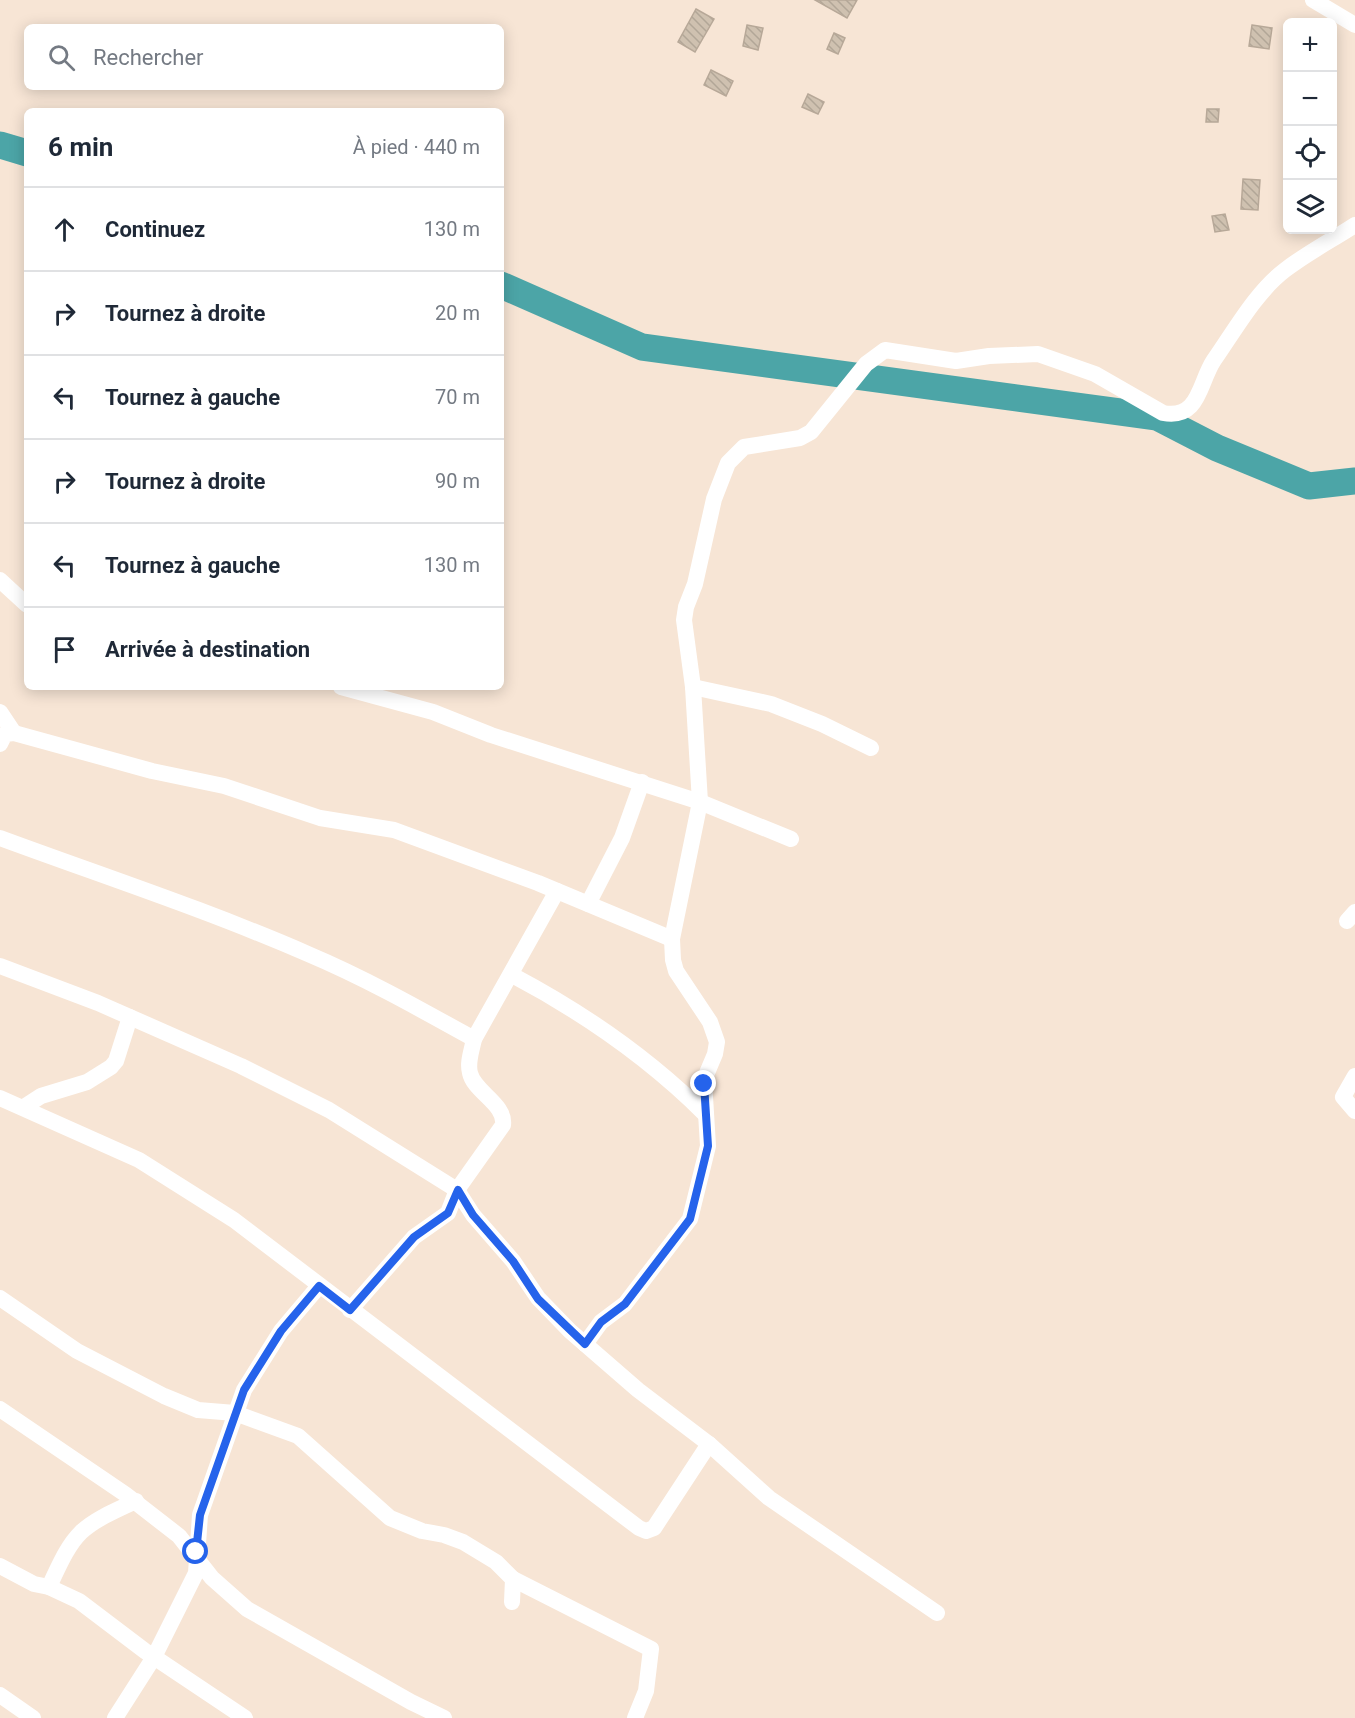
<!DOCTYPE html>
<html lang="fr">
<head>
<meta charset="utf-8">
<style>
  body { margin:0; font-family:Roboto,sans-serif; background:#f6f6f7; color:#1f2937 }
  .controls { position:absolute; right:18px; top:18px; display:grid; overflow:hidden; border-radius:9px; box-shadow:0 3px 15px #0003 }
  .controls button { width:54px; height:54px; display:grid; place-items:center; padding:0; border:0; border-bottom:2px solid #e0e1e3; background:#fff; color:#1f2937; font:30px sans-serif }
  .stop { position:absolute; width:18px; height:18px; margin:-14px; border:4px solid #2563eb; border-radius:50%; background:#fff }
  .stop.end { background:#2563eb; border-color:#fff; box-shadow:0 2px 6px #0008 }
  .list { margin:0; padding:0; list-style:none }
  h2 { display:flex; justify-content:space-between; align-items:center; height:78px; margin:0; padding:0 24px; font-size:26px }
  h2 small { font-size:20px; font-weight:400; color:#747a83 }
  .list li { display:grid; grid-template-columns:39px 1fr auto; gap:18px; align-items:center; box-sizing:border-box; height:84px; padding:0 24px; border-top:2px solid #e0e1e3 }
  .list b { display:block; font-size:22px; white-space:nowrap }
  .list em { font-size:20px; font-style:normal; color:#747a83 }
  .icon { flex:none; width:33px; height:33px; fill:none; stroke:currentColor; stroke-width:2; stroke-linecap:round; stroke-linejoin:round }
  .map { position:relative; flex:none; width:1355px; height:1718px; overflow:hidden }
  .search { position:absolute; background:#fff; box-shadow:0 3px 15px #0003; left:24px; top:24px; width:480px; height:66px; display:flex; align-items:center; gap:15px; box-sizing:border-box; padding:0 21px; border-radius:9px; color:#747a83; font-size:22px }
  .panel { position:absolute; background:#fff; box-shadow:0 3px 15px #0003; left:24px; top:108px; width:480px; height:582px; border-radius:9px }
  .map>svg:first-child { display:block }
  .lines { fill:none; stroke-linecap:round; stroke-linejoin:round }
  .river { stroke:#4ca5a7; stroke-width:27 }
  .building { fill:url(#building-back-hatch); stroke:#b7a898; stroke-width:1.5 }
  .minor { stroke:#fff; stroke-width:16 }
  .route { stroke:#2563eb; stroke-width:8 }
</style>
</head>
<body>
<div class="map">
<svg width="1355" height="1718" viewBox="0 0 1355 1718">
  <defs>
    <pattern id="building-back-hatch" width="6" height="6" patternUnits="userSpaceOnUse" patternTransform="scale(1.5)"><rect width="6" height="6" fill="#cfc1b0"/><path d="M-1 5l2 2M0 0l6 6M5-1l2 2" fill="none" stroke="#b2a697"/></pattern>
  </defs>
  <rect width="100%" height="100%" fill="#f7e5d5"/>
  <g class="lines">
    <g class="river">
      <path d="M0 145 27 153"/>
      <path d="M501 285 642 347 1157 417 1217 448 1309 486 1355 481"/>
    </g>
  </g>
  <g class="building">
    <path d="M815 0H857L847 18Z"/>
    <path d="M696 9 714 19 695 52 678 42Z"/>
    <path d="M747 25 763 28 758 50 743 46Z"/>
    <path d="M1252 25 1272 28 1269 49 1249 46Z"/>
    <path d="M834 33 845 38 838 54 827 49Z"/>
    <path d="M711 70 733 81 726 96 704 85Z"/>
    <path d="M808 94 824 102 818 114 802 107Z"/>
    <path d="M1207 109H1219L1218 122H1206Z"/>
    <path d="M1243 179 1260 180 1258 210 1241 209Z"/>
    <path d="M1225 214 1229 230 1215 232 1212 216Z"/>
  </g>
  <g class="lines">
    <g class="minor">
      <path d="M1313 0 1355 25"/>
      <path d="M0 580 27 605"/>
      <path d="M341 687 433 712 491 735 700 802 791 839"/>
      <path d="M693 687 771 704 822 724 871 748"/>
      <path d="M0 712 14 733"/>
      <path d="M0 744 5 734 14 733 152 771 224 786 320 818 394 830 538 883 672 939"/>
      <path d="M0 838C103 876 207 910 308 954 365 978 420 1009 474 1039"/>
      <path d="M588 904 622 838 642 782"/>
      <path d="M1347 921 1355 912"/>
      <path d="M0 966 98 1003 241 1066 329 1110 457 1190 473 1215 513 1261 538 1298 570 1331 638 1390 709 1444 769 1498 937 1613"/>
      <path d="M512 975C584 1013 648 1057 706 1115"/>
      <path d="M1355 1076 1343 1097 1355 1111"/>
      <path d="M0 1098 139 1160 234 1220 639 1528 646 1531 654 1528 709 1444"/>
      <path d="M24 1107 41 1096 87 1082 111 1067 116 1061 130 1017"/>
      <path d="M0 1298 77 1351 164 1396 198 1410 235 1413 298 1436 390 1518 422 1531 444 1535 463 1542 496 1562 513 1579 512 1602"/>
      <path d="M350 1310 414 1237 448 1213 457 1190 503 1125C506 1104 474 1092 470 1073 467 1062 472 1050 474 1039L557 891"/>
      <path d="M585 1344 601 1322 625 1304 690 1219 708 1146 704 1080 715 1054 717 1042 710 1022 676 971 673 960 672 939 700 802 693 687 684 620 686 607 695 584 714 499 728 463 744 447 800 438 811 432 866 364 885 350 956 361 989 356 1038 354 1095 374 1163 413C1200 420 1199 382 1214 360 1235 330 1256 292 1285 270 1307 253 1332 240 1355 225"/>
      <path d="M0 1409 125 1494 179 1536 212 1578 247 1609 411 1702 444 1718"/>
      <path d="M0 1566 34 1584 49 1587 79 1601 145 1651 245 1718"/>
      <path d="M513 1579 651 1649 646 1691 635 1718"/>
      <path d="M49 1587C75 1530 79 1527 136 1501"/>
      <path d="M0 1695 33 1718"/>
      <path d="M115 1718 154 1657 196 1573 200 1515 244 1390 281 1331 319 1286"/>
    </g>
  </g>
  <g class="lines">
    <path class="route" d="M196 1552 200 1515 244 1390 281 1331 319 1286 350 1310 414 1237 448 1213 458 1190 473 1215 513 1261 538 1299 585 1344 601 1322 625 1304 690 1219 708 1146 704 1084"/>
  </g>
</svg>
<div class="controls">
<button>+</button>
<button>−</button>
<button><svg class="icon" aria-label="locate" viewBox="0 0 24 24"><circle cx="12" cy="12" r="6"/><path d="M12 2v4M12 18v4M2 12h4M18 12h4"/></svg></button>
<button><svg class="icon" aria-label="layers" viewBox="0 0 24 24"><path d="M12 4l9 5-9 5-9-5zM3 14l9 5 9-5"/></svg></button>
</div>
<div class="stop" style="left:196px;top:1552px"></div>
<div class="stop end" style="left:704px;top:1084px"></div>
<div class="search"><svg class="icon" aria-label="search" viewBox="0 0 24 24"><circle cx="10" cy="10" r="6"/><path d="M15 15l6 6"/></svg>Rechercher</div>
<section class="panel">
<h2>6 min<small>À pied · 440 m</small></h2>
<ul class="list">
<li><svg class="icon" aria-label="ahead" viewBox="0 0 24 24"><path d="M12 20V5M6 11l6-6 6 6"/></svg><div><b>Continuez</b></div><em>130 m</em></li>
<li><svg class="icon" aria-label="right" viewBox="0 0 24 24"><path d="M7 20v-9h11M14 6l5 5-5 5"/></svg><div><b>Tournez à droite</b></div><em>20 m</em></li>
<li><svg class="icon" aria-label="left" viewBox="0 0 24 24"><path d="M17 20v-9H6M10 6l-5 5 5 5"/></svg><div><b>Tournez à gauche</b></div><em>70 m</em></li>
<li><svg class="icon" aria-label="right" viewBox="0 0 24 24"><path d="M7 20v-9h11M14 6l5 5-5 5"/></svg><div><b>Tournez à droite</b></div><em>90 m</em></li>
<li><svg class="icon" aria-label="left" viewBox="0 0 24 24"><path d="M17 20v-9H6M10 6l-5 5 5 5"/></svg><div><b>Tournez à gauche</b></div><em>130 m</em></li>
<li><svg class="icon" aria-label="arrive" viewBox="0 0 24 24"><path d="M6 21V4h12l-3 4 3 4H6"/></svg><div><b>Arrivée à destination</b></div></li>
</ul>
</section>
</div>
</body>
</html>
